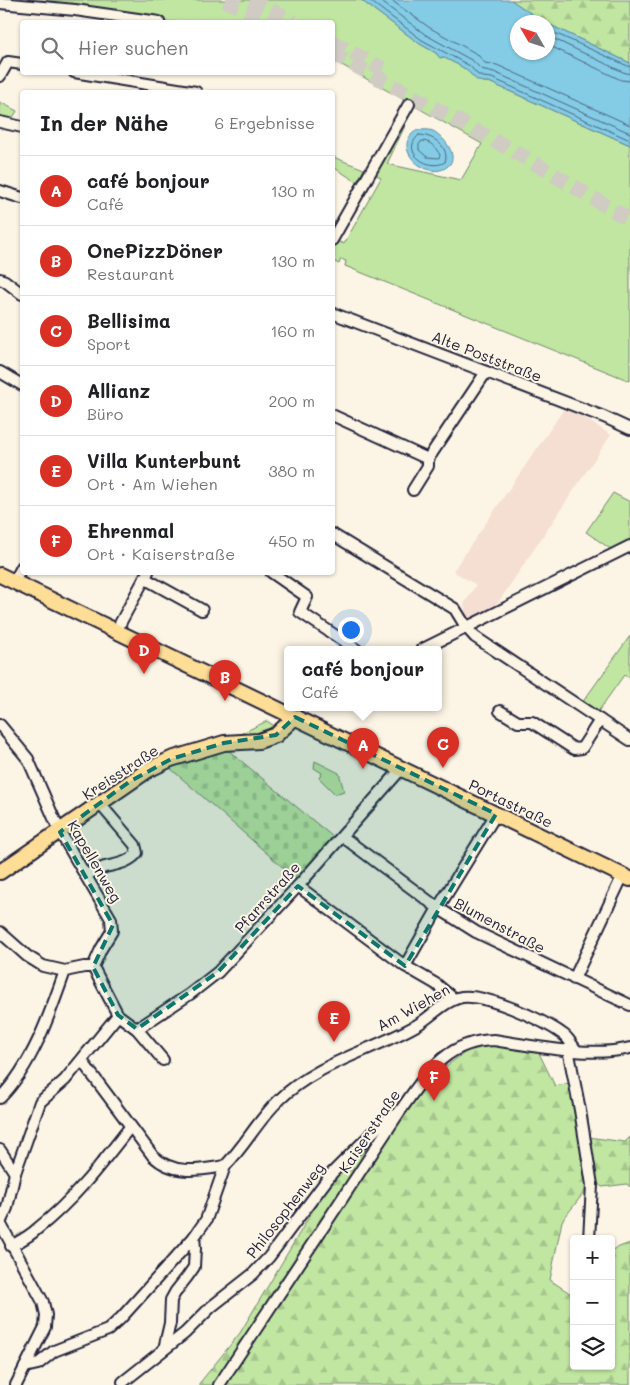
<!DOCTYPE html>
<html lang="de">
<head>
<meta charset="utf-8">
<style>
  body { margin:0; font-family:Mali,sans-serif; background:#f2f2f2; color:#202124 }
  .controls { position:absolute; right:15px; bottom:15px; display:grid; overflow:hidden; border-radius:5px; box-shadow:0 1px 4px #0004 }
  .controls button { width:45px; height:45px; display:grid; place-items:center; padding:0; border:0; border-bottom:1px solid #e0e0e0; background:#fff; color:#202124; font:25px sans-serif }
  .compass { position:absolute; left:510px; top:15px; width:45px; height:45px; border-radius:50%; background:#fff; box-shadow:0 1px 4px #0004; rotate:309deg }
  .you { position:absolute; left:350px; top:629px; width:18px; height:18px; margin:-12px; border:4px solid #fff; border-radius:50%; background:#1a73e8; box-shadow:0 0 0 8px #1a73e833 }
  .badge { display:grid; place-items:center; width:32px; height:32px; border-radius:50%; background:#d93025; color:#fff; font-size:16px; font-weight:700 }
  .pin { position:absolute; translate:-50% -41px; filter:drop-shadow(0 1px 2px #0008) }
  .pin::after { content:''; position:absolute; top:26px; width:18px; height:15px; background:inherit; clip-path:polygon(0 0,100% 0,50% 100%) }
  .popup { position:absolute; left:284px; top:646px; width:158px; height:65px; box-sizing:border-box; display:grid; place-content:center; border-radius:5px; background:#fff; filter:drop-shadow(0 1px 4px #0005); font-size:16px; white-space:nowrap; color:#757577 }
  .popup b { font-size:19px; color:#202124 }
  .popup::after { content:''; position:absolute; left:50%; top:100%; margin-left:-10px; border:10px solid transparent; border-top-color:#fff }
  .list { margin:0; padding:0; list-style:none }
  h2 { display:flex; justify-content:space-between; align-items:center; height:65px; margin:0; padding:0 20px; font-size:21px }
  h2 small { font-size:16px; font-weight:400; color:#757577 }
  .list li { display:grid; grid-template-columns:32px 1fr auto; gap:15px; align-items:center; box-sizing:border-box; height:70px; padding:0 20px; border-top:1px solid #e0e0e0 }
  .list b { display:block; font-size:19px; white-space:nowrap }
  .list p { margin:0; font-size:16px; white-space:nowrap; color:#757577 }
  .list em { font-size:16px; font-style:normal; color:#757577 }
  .icon { flex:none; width:28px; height:28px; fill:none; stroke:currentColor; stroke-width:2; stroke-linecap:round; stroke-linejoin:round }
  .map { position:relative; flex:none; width:630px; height:1385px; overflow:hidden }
  .search { position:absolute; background:#fff; box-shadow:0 1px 4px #0004; left:20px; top:20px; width:315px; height:55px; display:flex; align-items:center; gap:12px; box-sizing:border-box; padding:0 18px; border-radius:5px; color:#757577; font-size:19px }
  .panel { position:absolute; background:#fff; box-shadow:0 1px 4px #0004; left:20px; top:90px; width:315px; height:485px; border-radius:5px }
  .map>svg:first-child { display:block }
  .built { fill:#f5dfd2 }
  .green { fill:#c0e6a1; stroke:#71846e }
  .forest { fill:url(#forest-firs); stroke:#71846e }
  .cemetery { fill:url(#cemetery-stones); stroke:#71846e }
  .water { fill:#84cbe5; stroke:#5d87a1 }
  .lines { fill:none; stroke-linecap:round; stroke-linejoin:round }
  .shore { stroke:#49667f; stroke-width:1 }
  .highway-tunnel { stroke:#d0cbc3; stroke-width:15; stroke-dasharray:15 8; stroke-linecap:butt }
  .minor-casing { stroke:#22223b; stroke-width:14 }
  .major-casing { stroke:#22223b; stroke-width:18 }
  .minor { stroke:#fcf5e5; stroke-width:10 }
  .major { stroke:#fedd96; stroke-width:14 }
  .marked { fill:#0f766e; fill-opacity:0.2; stroke:#0f766e; stroke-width:4; stroke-dasharray:10 6; stroke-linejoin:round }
  .labels { text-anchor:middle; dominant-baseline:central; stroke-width:4; stroke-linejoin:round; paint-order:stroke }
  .street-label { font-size:15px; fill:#22223b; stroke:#fcf5e5 }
</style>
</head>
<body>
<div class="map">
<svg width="630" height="1385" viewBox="0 0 630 1385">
  <defs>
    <pattern id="forest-firs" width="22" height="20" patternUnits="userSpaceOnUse" patternTransform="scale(1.25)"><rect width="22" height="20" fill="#c0e6a1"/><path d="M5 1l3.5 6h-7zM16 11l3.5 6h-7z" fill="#a5c58c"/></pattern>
    <pattern id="cemetery-stones" width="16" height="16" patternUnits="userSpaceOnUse" patternTransform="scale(1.25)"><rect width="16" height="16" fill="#c0e6a1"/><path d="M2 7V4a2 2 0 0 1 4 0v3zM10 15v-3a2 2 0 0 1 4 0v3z" fill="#a5c58c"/></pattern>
  </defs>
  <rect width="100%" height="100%" fill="#fcf5e5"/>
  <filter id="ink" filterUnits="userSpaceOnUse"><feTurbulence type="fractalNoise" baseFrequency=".02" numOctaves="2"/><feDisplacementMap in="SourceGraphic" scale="10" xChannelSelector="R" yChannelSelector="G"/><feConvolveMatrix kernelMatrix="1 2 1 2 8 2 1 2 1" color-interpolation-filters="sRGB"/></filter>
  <g filter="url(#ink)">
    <path class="built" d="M566 406 611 435 498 603 467 621 464 604 476 585 453 571Z"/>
    <g class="green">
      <path d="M0 0H361L420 44 436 53 440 58 443 57C450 61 458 64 465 69 475 76 474 83 489 82L630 145V381L345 266 346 261 341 259 339 264 333 261V249L337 241 344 244 381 178 375 174 401 125 405 126 387 164 461 180 482 144 333 60 334 49 333 48 332 22H144Z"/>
      <path d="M0 102 17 111 11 121 0 118Z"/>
      <path d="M333 157 364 169 357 182 333 167Z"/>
      <path d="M613 493 630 502V541L612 550 586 532Z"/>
      <path d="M630 636V678L624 675 597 713 582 703Z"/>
      <path d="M267 721 273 725 262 735 240 734Z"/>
      <path d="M315 761 339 773 344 791 335 794 319 778 322 773 314 768Z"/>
    </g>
    <g class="forest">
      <path d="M511 0H630V63L548 24V22L540 20Z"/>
      <path d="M485 1044 537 1049 555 1086 570 1083 589 1186 562 1221 550 1280 574 1296V1366H611V1250L630 1243V1385H198L240 1333 334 1175 403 1114 416 1095 438 1072 467 1051Z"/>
      <path d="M588 1137 625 1142 630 1137V1187L627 1184 602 1187 595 1181Z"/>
    </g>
    <path class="cemetery" d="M228 750 333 837 296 879 170 768Z"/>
    <g class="water">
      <path d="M361 0H511L544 22H518V52H548V24L630 63V145L489 82C474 83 475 76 465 69 458 64 450 61 443 57L440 58 436 53 420 44Z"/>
      <path d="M417 130C423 130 428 129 433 131 443 136 460 156 448 166 429 183 388 148 417 130Z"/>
    </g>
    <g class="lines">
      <g class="shore">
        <path d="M369 0 422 40 470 66 477 74 483 77 492 78 630 140"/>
        <path d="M379 0 426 35 473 61 481 69 494 72 630 133"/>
        <path d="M391 0 430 28 477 54 485 63 497 65 630 125"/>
        <path d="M548 30 630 67"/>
        <path d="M548 36 623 72 630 74"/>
        <path d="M548 45 621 80 630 81"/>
        <path d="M419 135C432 135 450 146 445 162 429 172 399 152 419 135Z"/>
        <path d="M422 141C431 141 436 148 440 155L439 158 427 157 419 150V145Z"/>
      </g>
      <g class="highway-tunnel">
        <path d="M225 0 270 22"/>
        <path d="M250 0 294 22"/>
        <path d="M332 42 383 69"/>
        <path d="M332 53 519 154 630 220"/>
      </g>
      <g class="minor-casing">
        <g id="minor">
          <path d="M0 3 75 10 159 22"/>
          <path d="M74 72 196 92"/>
          <path d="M0 76 8 62 22 64"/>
          <path d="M0 122 22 127"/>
          <path d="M0 191 22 198"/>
          <path d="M332 240 409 104"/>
          <path d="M0 279 5 281 22 294"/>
          <path d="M332 313 604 417 630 429"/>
          <path d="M0 372 22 385"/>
          <path d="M332 415 428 459 486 372"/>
          <path d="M413 490 428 466V459"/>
          <path d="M332 534 455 609 466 627 475 637 630 740"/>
          <path d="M271 572 307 597 300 612 357 650"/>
          <path d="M144 578 202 610"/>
          <path d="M14 582 22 567"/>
          <path d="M116 631 148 572"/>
          <path d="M421 650 630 546"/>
          <path d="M500 711 518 722H532L574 749 582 748 600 720"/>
          <path d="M0 725 28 759 60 832 111 919 112 931 101 949 93 967"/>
          <path d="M343 837 438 908 476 932 630 1005"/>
          <path d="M86 875C92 872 99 869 105 867 117 864 129 863 137 853L135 845 100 804"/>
          <path d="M298 886 405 966 436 984 454 999"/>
          <path d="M0 932 27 956 43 966 65 971"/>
          <path d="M405 966 438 908 496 814"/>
          <path d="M93 967 118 1015 137 1029 163 1060"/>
          <path d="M574 979 623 875"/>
          <path d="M137 1029 190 994 218 972 298 886 402 768"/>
          <path d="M568 1049 580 1110 592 1185 589 1239"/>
          <path d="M82 1061 153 1156C174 1176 200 1170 225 1166 245 1146 258 1120 278 1101 318 1062 370 1052 417 1025 431 1017 445 1000 462 997 486 994 544 1020 564 1035 569 1039 572 1045 576 1050"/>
          <path d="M0 1098C32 1066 50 1014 65 971L84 967H93"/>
          <path d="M0 1150 15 1173"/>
          <path d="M0 1223 7 1208 15 1173 40 1102 65 1080 118 1015"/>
          <path d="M0 1223 43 1302 46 1315 45 1327 16 1385"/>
          <path d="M11 1246C20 1241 30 1236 37 1229 74 1200 102 1163 130 1127"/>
          <path d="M164 1349 170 1323 171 1300 176 1291 187 1277 194 1267 195 1248 194 1237"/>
          <path d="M25 1367 38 1364 54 1351 108 1330 121 1318 194 1237 206 1220 225 1166"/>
          <path d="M123 1382 185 1333 211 1307 253 1274 269 1257 332 1173 381 1124 395 1115"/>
          <path d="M219 1385 400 1111C426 1075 445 1041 494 1040 534 1046 592 1058 630 1048"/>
        </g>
      </g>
      <g class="major-casing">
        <g id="major">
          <path d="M0 575 630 879"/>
          <path d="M0 872 148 770 171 759 224 743 259 741 276 735 295 717"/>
        </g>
      </g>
      <use href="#minor" class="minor"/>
      <use href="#major" class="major"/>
    </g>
  </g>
  <path class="marked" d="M295 717 496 814 405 966 298 886 218 972 137 1029 118 1015 93 967 113 925 60 832 129 782 171 759 224 743 276 735Z"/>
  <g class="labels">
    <g class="street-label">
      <text transform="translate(487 356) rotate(21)">Alte Poststraße</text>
      <text transform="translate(120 772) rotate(-33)">Kreisstraße</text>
      <text transform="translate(511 803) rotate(26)">Portastraße</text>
      <text transform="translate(95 861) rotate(60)">Kapellenweg</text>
      <text transform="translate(267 897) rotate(-48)">Pfarrstraße</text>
      <text transform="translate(500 925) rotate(28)">Blumenstraße</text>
      <text transform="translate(413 1007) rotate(-29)">Am Wiehen</text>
      <text transform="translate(369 1131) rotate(-56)">Kaiserstraße</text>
      <text transform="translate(285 1210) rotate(-52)">Philosophenweg</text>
    </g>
  </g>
</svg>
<div class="controls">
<button>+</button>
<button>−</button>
<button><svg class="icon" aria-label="layers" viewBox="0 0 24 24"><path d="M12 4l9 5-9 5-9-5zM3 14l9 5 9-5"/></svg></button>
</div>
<svg class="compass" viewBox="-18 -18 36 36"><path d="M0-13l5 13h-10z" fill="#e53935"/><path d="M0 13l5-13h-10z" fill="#757577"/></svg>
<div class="you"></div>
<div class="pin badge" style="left:363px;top:769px">A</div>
<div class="popup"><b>café bonjour</b>Café</div>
<div class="pin badge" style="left:225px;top:701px">B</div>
<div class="pin badge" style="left:443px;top:768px">C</div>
<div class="pin badge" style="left:144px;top:674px">D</div>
<div class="pin badge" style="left:334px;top:1042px">E</div>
<div class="pin badge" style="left:434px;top:1101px">F</div>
<div class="search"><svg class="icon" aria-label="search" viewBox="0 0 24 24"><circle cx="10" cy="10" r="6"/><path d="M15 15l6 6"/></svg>Hier suchen</div>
<section class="panel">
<h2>In der Nähe<small>6 Ergebnisse</small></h2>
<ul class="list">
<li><span class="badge">A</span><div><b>café bonjour</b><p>Café</p></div><em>130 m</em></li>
<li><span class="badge">B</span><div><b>OnePizzDöner</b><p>Restaurant</p></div><em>130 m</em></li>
<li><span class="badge">C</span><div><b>Bellisima</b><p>Sport</p></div><em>160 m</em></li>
<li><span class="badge">D</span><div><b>Allianz</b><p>Büro</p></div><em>200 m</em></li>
<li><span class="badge">E</span><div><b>Villa Kunterbunt</b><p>Ort · Am Wiehen</p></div><em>380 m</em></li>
<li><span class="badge">F</span><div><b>Ehrenmal</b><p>Ort · Kaiserstraße</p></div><em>450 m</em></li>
</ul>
</section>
</div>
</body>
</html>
